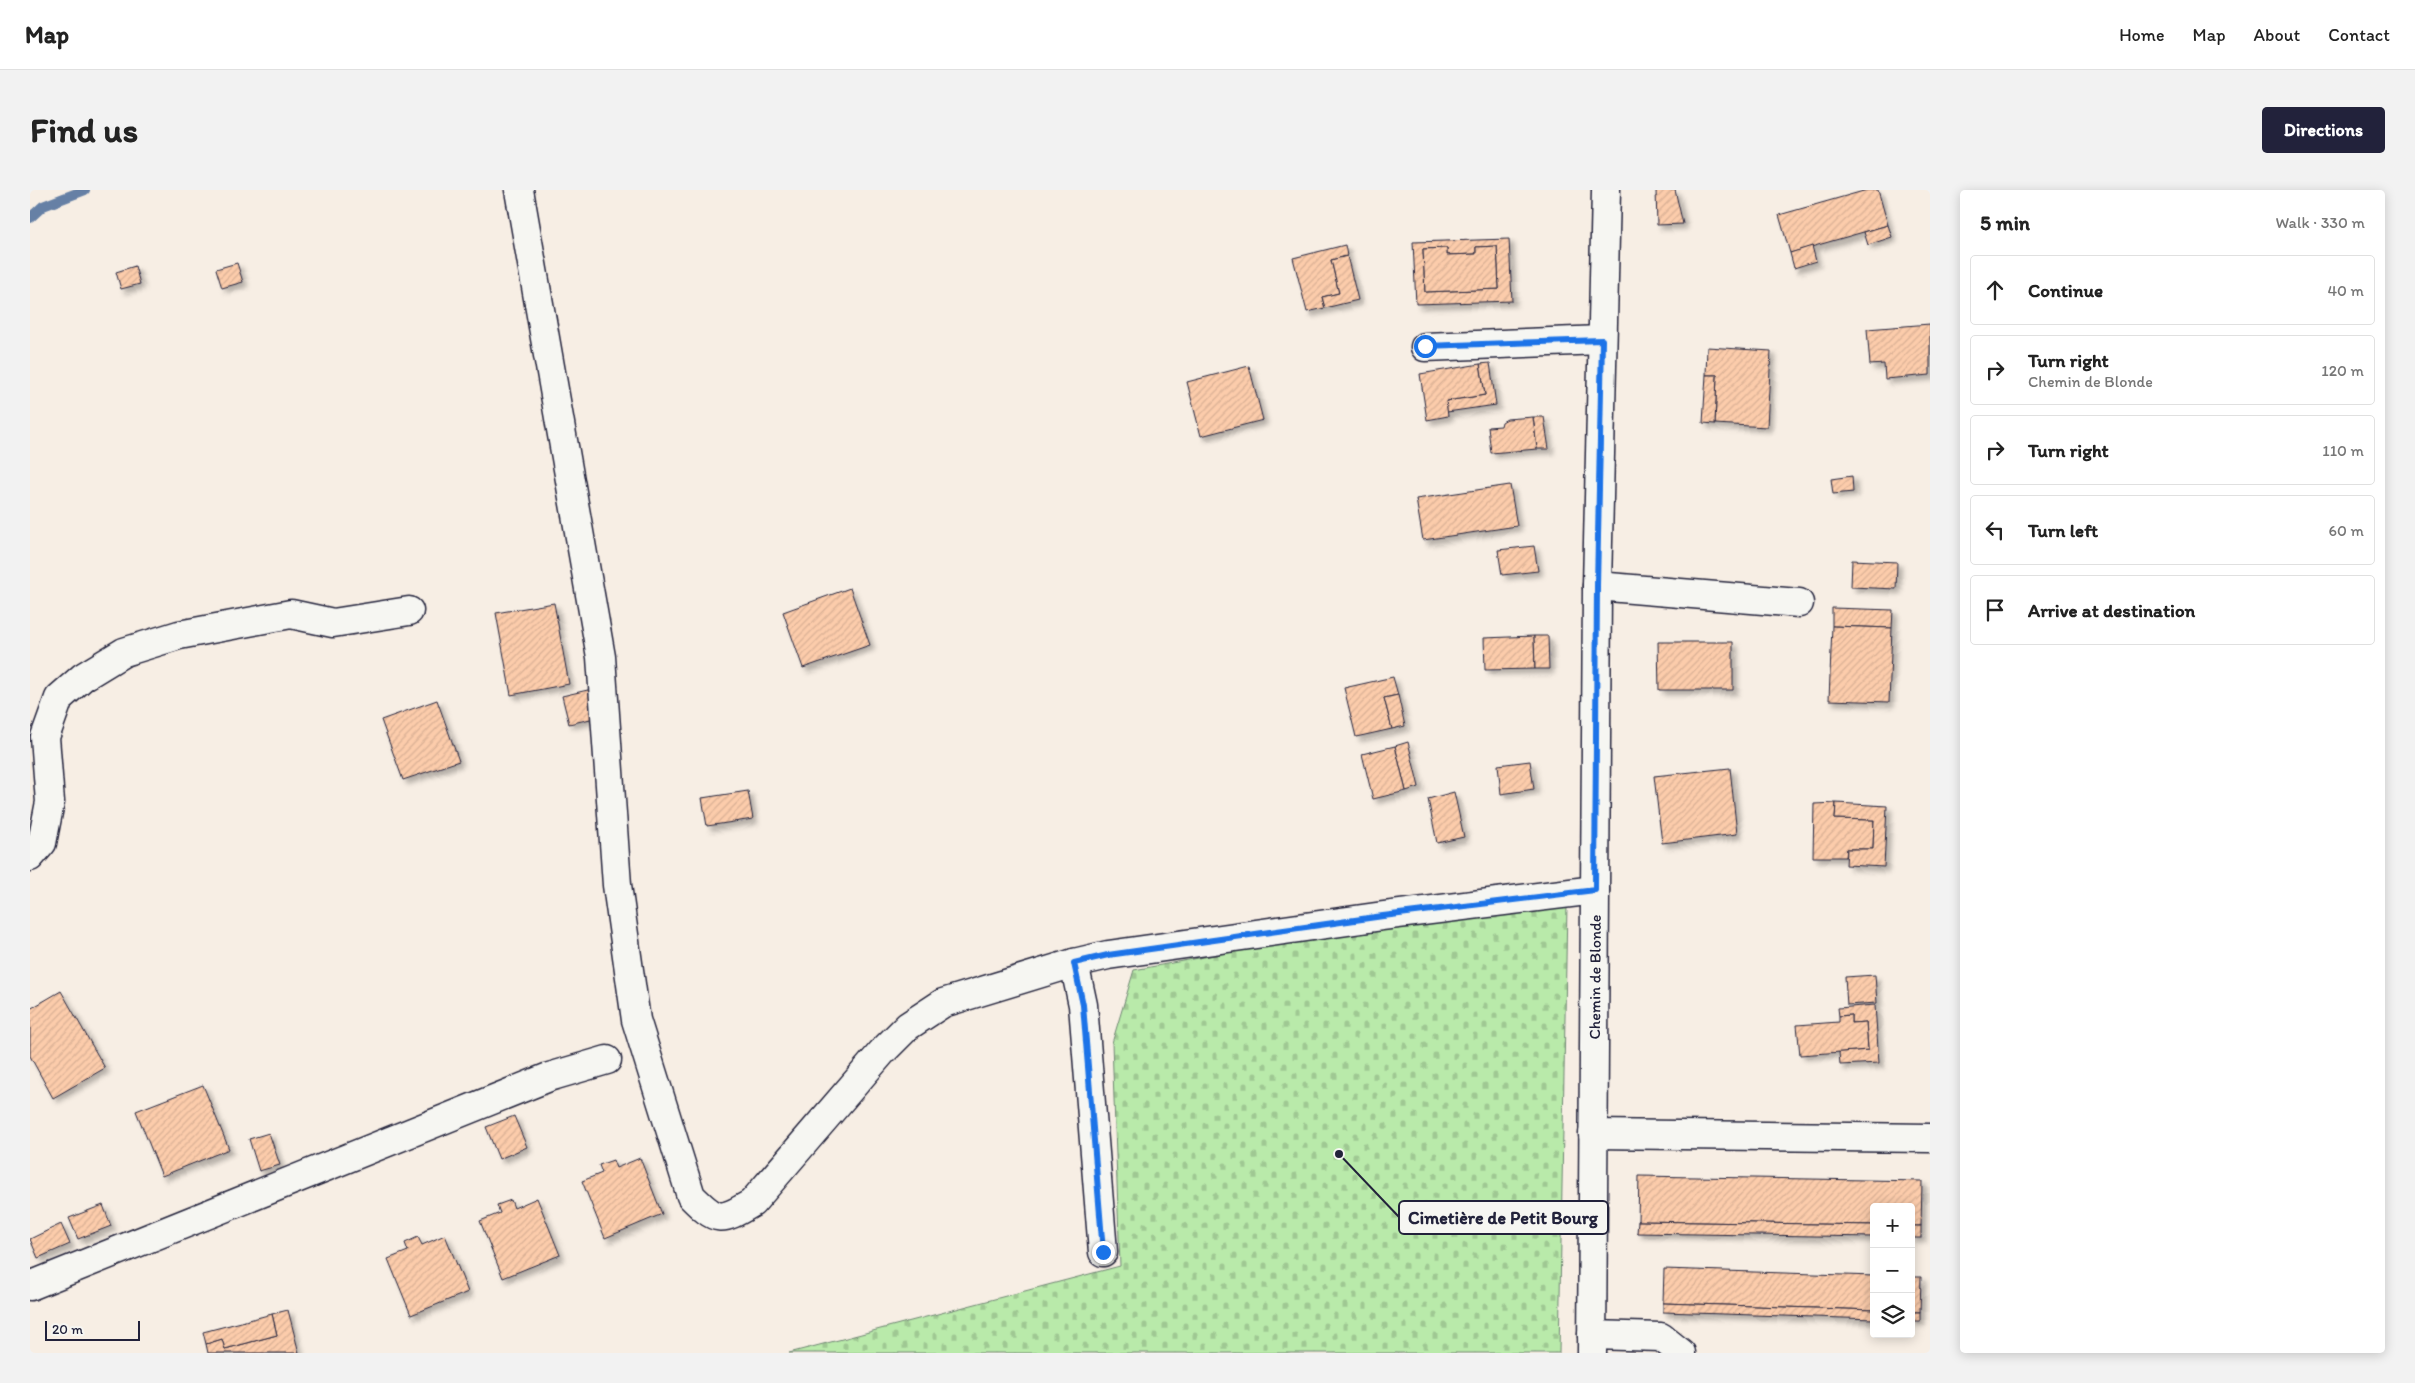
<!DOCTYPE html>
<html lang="en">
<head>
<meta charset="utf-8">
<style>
  body { margin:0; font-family:Itim,sans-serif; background:#f2f2f2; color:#222 }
  .controls { position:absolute; right:15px; bottom:15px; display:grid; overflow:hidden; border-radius:5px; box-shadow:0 2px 12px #0003 }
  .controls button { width:45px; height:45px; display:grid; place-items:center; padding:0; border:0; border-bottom:1px solid #e0e0e0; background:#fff; color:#222; font:25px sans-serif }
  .scale { position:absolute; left:15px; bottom:12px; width:95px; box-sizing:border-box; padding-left:5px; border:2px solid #22223b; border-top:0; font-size:14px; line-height:18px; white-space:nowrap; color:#22223b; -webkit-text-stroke:4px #f6f6f2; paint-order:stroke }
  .stop { position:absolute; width:15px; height:15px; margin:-11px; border:4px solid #1a73e8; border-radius:50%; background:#fff }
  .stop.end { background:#1a73e8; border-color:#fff; box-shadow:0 1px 5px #0008 }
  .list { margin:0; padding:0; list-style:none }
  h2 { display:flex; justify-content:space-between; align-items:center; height:65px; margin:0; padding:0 20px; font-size:21px }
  h2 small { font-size:16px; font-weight:400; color:#767676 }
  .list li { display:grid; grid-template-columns:32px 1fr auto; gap:15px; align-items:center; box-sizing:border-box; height:70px; margin:0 10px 10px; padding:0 10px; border:1px solid #e0e0e0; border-radius:5px }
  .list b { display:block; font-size:19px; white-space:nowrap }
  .list p { margin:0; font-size:16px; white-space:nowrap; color:#767676 }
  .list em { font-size:16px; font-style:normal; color:#767676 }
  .icon { flex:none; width:28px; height:28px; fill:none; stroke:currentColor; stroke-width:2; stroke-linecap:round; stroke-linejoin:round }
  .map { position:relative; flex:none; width:1900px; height:1163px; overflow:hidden; border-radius:5px }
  header { display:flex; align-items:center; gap:30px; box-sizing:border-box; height:70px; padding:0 25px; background:#fff; border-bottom:1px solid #e0e0e0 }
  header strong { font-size:24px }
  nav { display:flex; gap:28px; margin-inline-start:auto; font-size:18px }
  .intro { display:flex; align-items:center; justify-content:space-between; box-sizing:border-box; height:120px; padding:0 30px }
  h1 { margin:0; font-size:35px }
  .button { padding:12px 22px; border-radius:5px; background:#22223b; color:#fff; font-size:18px; font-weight:700 }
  main { display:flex; gap:30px; padding:0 30px }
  aside { flex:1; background:#fff; border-radius:5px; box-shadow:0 2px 12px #0003 }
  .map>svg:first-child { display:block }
  .cemetery { fill:url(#cemetery-stones); stroke:#6e8672 }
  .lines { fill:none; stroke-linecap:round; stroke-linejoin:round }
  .stream { stroke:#6680a5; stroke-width:10 }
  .building { fill:url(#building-hatch); stroke:#22223b; fill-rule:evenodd; filter:url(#shadow) }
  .minor-casing { stroke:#22223b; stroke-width:31 }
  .minor { stroke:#f6f6f2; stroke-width:28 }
  .route { stroke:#1a73e8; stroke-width:6 }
  .labels { text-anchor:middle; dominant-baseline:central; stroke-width:5; stroke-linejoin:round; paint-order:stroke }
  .street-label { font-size:16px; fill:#22223b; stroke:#f6f6f2 }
  .leader { fill:none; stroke:#22223b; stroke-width:2 }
  .callout-dot { fill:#22223b; stroke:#f6f6f2; stroke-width:2 }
  .callout { fill:#f6f6f2; stroke:#22223b; stroke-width:2 }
  .callout-label { font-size:18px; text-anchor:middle; font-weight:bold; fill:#22223b }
</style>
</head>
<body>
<header>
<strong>Map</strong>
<nav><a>Home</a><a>Map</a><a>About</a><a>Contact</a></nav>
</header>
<div class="intro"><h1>Find us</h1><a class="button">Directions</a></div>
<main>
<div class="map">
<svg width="1900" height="1163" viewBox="0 0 1900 1163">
  <defs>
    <pattern id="cemetery-stones" width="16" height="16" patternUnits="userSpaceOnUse" patternTransform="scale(1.25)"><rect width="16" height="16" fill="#b9eaaa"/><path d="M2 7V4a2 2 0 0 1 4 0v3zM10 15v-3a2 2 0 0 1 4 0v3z" fill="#9fc893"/></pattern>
    <pattern id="building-hatch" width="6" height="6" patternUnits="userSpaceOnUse" patternTransform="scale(1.25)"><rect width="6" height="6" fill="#fcccab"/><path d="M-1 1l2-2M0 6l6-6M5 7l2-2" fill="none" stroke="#d8af94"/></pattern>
    <filter id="shadow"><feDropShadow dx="4.5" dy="4.5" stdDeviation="2.5" flood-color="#0004"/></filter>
  </defs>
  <rect width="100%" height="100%" fill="#f7eee4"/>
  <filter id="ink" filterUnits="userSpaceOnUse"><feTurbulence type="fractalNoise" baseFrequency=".02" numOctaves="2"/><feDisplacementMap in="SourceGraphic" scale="10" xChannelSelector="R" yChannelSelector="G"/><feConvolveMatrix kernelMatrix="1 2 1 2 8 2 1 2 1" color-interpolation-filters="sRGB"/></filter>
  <g filter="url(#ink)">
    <path class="cemetery" d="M1537 715 1529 1163H759L1090 1076 1082 853 1104 780 1266 750Z"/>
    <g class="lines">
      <path class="stream" d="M0 28 13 16 55 0"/>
    </g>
    <g class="building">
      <path d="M1626 0H1645L1653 34 1627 35Z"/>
      <path d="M1837 0H1848L1858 35 1760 63 1749 25Z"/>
      <path d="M1858 35 1862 47 1838 55 1834 42Z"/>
      <path d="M1479 49 1482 111 1386 114 1383 52ZM1467 56 1469 99 1395 102 1393 59 1417 58V65L1446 64V57Z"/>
      <path d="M1315 55 1317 66 1301 70 1309 103 1292 107 1295 118 1277 122 1263 68Z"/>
      <path d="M1467 56 1469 99 1395 102 1393 59 1417 58V65L1446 64V57Z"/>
      <path d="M1782 56 1786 71 1764 78 1760 63Z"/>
      <path d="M1317 66 1328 110 1295 118 1292 107 1309 103 1301 70Z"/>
      <path d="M207 73 213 92 192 98 186 79Z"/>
      <path d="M105 76 110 94 91 99 86 82Z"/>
      <path d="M1900 134V185L1855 189 1854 174 1840 175 1837 139Z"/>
      <path d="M1677 157 1741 161 1737 237 1685 234 1687 185H1676Z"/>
      <path d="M1460 173 1466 215 1417 222 1416 211 1455 205 1450 174Z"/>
      <path d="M1450 174 1455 205 1416 211 1418 226 1397 230 1390 184Z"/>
      <path d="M1219 176 1233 230 1171 246 1157 192Z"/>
      <path d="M1676 185H1687L1685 234 1673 233Z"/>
      <path d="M1503 227H1514L1519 259H1507Z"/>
      <path d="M1503 227 1507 259 1461 263 1458 237 1471 236 1472 232 1477 229Z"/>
      <path d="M1822 286 1823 302 1803 304 1801 289Z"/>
      <path d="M1480 295 1487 336 1393 350 1386 309Z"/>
      <path d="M1504 356 1508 381 1472 385 1468 360Z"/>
      <path d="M1822 370 1867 372 1866 399 1821 397Z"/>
      <path d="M820 398 840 455 773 478 753 422Z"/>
      <path d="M524 413 539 494 481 505 466 423Z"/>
      <path d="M1802 418 1863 420 1862 438 1802 436Z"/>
      <path d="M1802 436 1862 438 1859 512 1799 510Z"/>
      <path d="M1504 446 1505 479 1455 480 1454 448Z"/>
      <path d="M1504 446H1518L1519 479H1505Z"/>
      <path d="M1628 452H1703V500H1629Z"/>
      <path d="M1363 487 1368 505 1354 508 1362 539 1326 547 1314 498Z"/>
      <path d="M562 499 569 527 539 534 532 506Z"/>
      <path d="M1368 505 1375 536 1362 539 1354 508Z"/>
      <path d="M407 510 429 571 373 590 351 530Z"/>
      <path d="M1378 552 1389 597 1376 601 1365 556Z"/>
      <path d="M1365 556 1376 601 1343 609 1332 564Z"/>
      <path d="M1500 571 1504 599 1471 604 1468 575Z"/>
      <path d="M1700 578 1707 644 1632 653 1624 586Z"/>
      <path d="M718 601 723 629 677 636 672 608Z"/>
      <path d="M1424 602 1434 647 1407 653 1398 609Z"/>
      <path d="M1806 613 1805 629 1844 630 1843 659H1817L1816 667H1783L1784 614Z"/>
      <path d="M1806 613 1857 616 1854 677 1816 675 1817 659H1843L1844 630 1805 629Z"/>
      <path d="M1845 785 1847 813 1817 815 1815 787Z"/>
      <path d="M31 801 75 878 23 908 0 866V819Z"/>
      <path d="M1845 815 1849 873 1810 875 1809 862 1838 860 1836 832 1821 833V825L1809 826 1808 818Z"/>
      <path d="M1821 825V833L1836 832 1838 860 1770 865 1767 835 1809 832V826Z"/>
      <path d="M173 895 199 959 132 986 106 921Z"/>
      <path d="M484 926 497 957 469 969 456 937Z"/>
      <path d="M239 943 250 975 229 981 219 949Z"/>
      <path d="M610 968 632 1024 575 1048 552 991 572 983 569 975 583 970 586 978Z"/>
      <path d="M1609 986 1892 991 1891 1036H1881V1017H1844V1035L1608 1031Z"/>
      <path d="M507 1008 530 1065 473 1088 450 1031 470 1023 467 1015 481 1010 484 1018Z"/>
      <path d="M73 1015 81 1036 48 1049 39 1028Z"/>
      <path d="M1608 1031 1844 1035V1047L1607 1043Z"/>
      <path d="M31 1034 40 1054 8 1068 0 1049Z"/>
      <rect x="1881" y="1036" width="10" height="12"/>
      <path d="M415 1045 438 1102 381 1125 358 1069 378 1061 375 1053 388 1047 392 1055Z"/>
      <path d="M1634 1079 1844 1086V1120L1633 1113Z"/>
      <path d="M1881 1087H1891L1890 1122H1881Z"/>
      <path d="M1633 1113 1844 1120V1129L1633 1122Z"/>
      <path d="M258 1120 269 1163H178L176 1154 192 1149 195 1159 247 1145 242 1124Z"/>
      <rect x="1881" y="1122" width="9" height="9"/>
      <path d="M242 1124 247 1145 195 1159 192 1149 176 1154 173 1142Z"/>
    </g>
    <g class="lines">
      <g class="minor-casing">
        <g id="minor">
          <path d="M489 0 571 467 587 695 606 830 661 1006C687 1032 690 1032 722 1013L852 862 878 836 913 813 1044 773 1078 765 1353 726 1565 700"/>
          <path d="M1395 157 1572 150"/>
          <path d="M1567 396 1769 413"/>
          <path d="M0 667 12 653 20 612 15 547 29 508 53 487 94 462 149 445 261 424 303 433 379 421"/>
          <path d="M1044 773 1053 815 1073 1062"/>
          <path d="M1563 944 1900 948"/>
          <path d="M0 1096 519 887 577 870"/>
          <path d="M1562 1145 1631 1147 1651 1163"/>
          <path id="s1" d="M1562 1163 1567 396 1576 0"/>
        </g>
      </g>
      <use href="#minor" class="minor"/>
    </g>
  </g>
  <g class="lines" filter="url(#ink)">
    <path class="route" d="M1073 1062 1053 815 1044 773 1078 765 1353 726 1565 700 1567 396 1572 150 1395 156"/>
  </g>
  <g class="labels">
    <g class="street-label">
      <text stroke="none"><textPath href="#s1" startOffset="376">Chemin de Blonde</textPath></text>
    </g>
  </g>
  <path class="leader" d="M1309 964L1369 1027"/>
  <circle class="callout-dot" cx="1309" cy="964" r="5"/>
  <rect class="callout" x="1369" y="1011" width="209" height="33" rx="5"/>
  <g class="callout-label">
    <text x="1473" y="1034">Cimetière de Petit Bourg</text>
  </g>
</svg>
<div class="controls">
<button>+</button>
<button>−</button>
<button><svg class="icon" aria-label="layers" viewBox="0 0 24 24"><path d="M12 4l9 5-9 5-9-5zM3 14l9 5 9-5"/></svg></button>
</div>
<div class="scale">20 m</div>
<div class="stop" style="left:1395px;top:156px"></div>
<div class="stop end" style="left:1073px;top:1062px"></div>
</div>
<aside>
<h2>5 min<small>Walk · 330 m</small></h2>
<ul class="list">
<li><svg class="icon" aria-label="ahead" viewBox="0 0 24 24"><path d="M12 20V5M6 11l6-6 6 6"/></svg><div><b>Continue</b></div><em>40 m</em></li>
<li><svg class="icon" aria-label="right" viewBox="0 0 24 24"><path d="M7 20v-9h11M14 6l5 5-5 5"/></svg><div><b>Turn right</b><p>Chemin de Blonde</p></div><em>120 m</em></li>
<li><svg class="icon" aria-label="right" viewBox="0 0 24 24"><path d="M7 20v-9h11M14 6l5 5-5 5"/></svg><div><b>Turn right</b></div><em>110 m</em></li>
<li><svg class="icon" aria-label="left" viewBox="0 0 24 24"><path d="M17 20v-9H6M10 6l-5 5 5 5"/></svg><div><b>Turn left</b></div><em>60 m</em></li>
<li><svg class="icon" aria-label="arrive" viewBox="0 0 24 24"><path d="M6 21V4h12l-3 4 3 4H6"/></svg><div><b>Arrive at destination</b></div></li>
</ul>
</aside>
</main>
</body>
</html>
